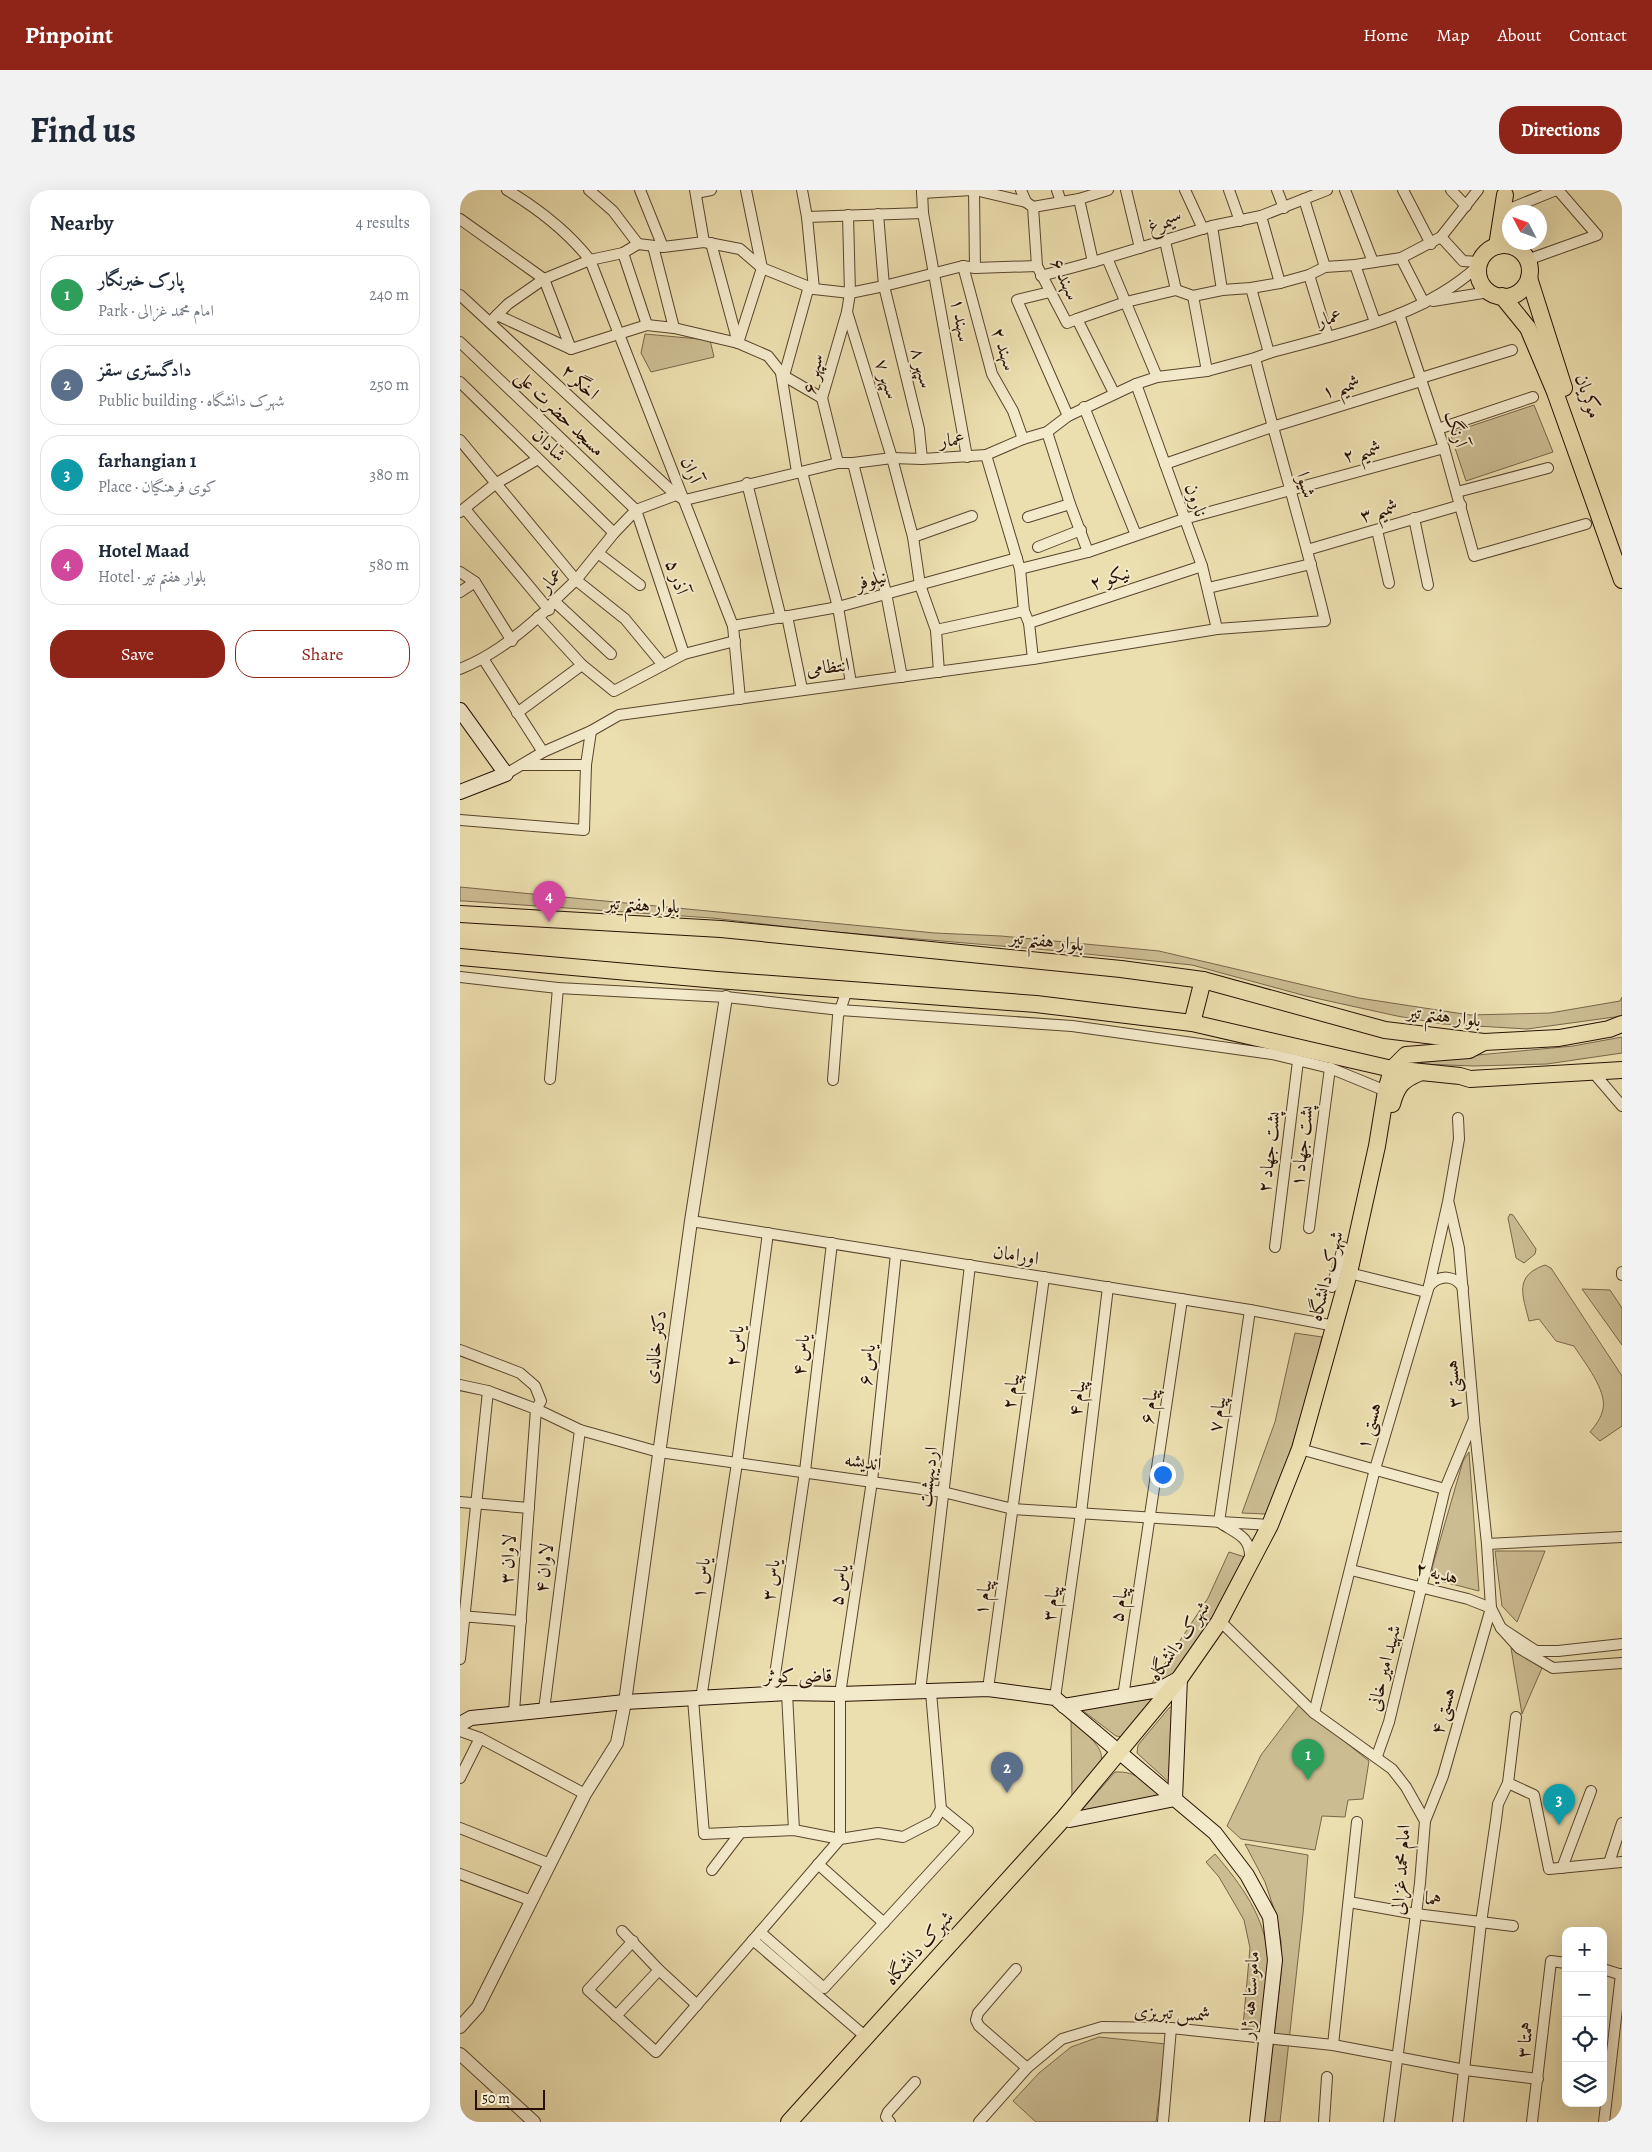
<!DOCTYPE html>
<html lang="en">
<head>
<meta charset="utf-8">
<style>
  body { margin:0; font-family:Alegreya,Amiri,serif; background:#f2f2f3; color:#1f2937 }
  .controls { position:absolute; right:15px; bottom:15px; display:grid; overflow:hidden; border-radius:10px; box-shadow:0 5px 20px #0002 }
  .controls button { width:45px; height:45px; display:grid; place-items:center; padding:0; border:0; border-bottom:1px solid #e0e1e3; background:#fff; color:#1f2937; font:25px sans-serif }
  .compass { position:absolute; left:1042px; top:15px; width:45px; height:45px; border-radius:50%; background:#fff; box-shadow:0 5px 20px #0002; rotate:311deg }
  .scale { position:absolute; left:15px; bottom:12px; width:70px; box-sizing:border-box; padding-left:5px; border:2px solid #271002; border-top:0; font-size:14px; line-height:18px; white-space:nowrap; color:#271002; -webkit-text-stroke:4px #f3eacb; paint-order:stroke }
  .you { position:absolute; left:702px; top:1284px; width:18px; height:18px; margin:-12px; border:4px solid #fff; border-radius:50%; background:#1a73e8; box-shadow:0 0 0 8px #1a73e833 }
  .badge { display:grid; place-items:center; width:32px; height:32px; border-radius:50%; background:#8f2418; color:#fff; font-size:16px; font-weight:700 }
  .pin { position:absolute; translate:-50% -41px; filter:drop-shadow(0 1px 2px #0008) }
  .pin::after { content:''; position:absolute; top:26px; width:18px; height:15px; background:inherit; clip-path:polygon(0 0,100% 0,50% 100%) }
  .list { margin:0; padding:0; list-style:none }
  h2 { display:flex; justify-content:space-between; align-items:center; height:65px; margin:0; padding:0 20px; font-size:21px }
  h2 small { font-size:16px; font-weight:400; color:#747a83 }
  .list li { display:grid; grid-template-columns:32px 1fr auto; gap:15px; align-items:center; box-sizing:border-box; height:80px; margin:0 10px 10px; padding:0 10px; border:1px solid #e0e1e3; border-radius:20px }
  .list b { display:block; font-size:19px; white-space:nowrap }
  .list p { margin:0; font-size:16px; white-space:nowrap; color:#747a83 }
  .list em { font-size:16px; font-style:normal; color:#747a83 }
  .actions { display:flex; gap:10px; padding:15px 20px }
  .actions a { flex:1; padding:11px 0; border:1px solid #8f2418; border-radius:20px; text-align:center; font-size:18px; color:#8f2418 }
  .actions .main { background:#8f2418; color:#fff }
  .icon { flex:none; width:28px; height:28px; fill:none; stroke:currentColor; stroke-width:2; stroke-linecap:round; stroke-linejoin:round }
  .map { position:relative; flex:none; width:1162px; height:1932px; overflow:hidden; border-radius:20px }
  header { display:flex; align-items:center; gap:30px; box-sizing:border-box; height:70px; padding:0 25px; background:#8f2418; color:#fff }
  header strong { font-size:24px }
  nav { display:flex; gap:28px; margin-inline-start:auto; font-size:18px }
  .intro { display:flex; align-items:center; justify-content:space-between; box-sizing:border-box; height:120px; padding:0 30px }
  h1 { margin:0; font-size:35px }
  .button { padding:12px 22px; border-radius:20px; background:#8f2418; color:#fff; font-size:18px; font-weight:700 }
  main { display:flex; gap:30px; padding:0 30px }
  aside { flex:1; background:#fff; border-radius:20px; box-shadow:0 5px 20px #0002 }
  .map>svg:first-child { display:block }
  .green { fill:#cbbc92; stroke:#79664a }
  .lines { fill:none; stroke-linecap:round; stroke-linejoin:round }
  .minor-casing { stroke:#58442d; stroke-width:12 }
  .tertiary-casing { stroke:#58442d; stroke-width:14 }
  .secondary-casing { stroke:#271002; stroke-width:16 }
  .primary-casing { stroke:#271002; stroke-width:18 }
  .minor { stroke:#f3eacb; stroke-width:10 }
  .tertiary { stroke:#f3eacb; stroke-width:12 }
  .secondary { stroke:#f3eacb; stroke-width:14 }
  .primary { stroke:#ecdfaf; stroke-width:16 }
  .labels { text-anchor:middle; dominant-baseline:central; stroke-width:4; stroke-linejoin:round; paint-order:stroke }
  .street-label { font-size:19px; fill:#271002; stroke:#f3eacb }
</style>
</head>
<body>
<header>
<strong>Pinpoint</strong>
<nav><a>Home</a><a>Map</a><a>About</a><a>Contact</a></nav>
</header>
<div class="intro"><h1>Find us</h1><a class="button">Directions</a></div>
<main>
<aside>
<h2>Nearby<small>4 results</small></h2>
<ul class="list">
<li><span class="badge" style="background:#2e9e5b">1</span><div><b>پارک خبرنگار</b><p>Park · امام محمد غزالی</p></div><em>240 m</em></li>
<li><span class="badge" style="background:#5c6f8a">2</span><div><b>دادگستری سقز</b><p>Public building · شهرک دانشگاه</p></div><em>250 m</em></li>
<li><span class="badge" style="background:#0f9aa8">3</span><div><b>farhangian 1</b><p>Place · کوی فرهنگیان</p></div><em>380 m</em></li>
<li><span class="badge" style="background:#d1479c">4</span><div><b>Hotel Maad</b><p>Hotel · بلوار هفتم تیر</p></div><em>580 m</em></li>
</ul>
<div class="actions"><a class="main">Save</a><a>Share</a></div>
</aside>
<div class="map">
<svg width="1162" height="1932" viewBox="0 0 1162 1932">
  <rect width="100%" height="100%" fill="#ecdfaf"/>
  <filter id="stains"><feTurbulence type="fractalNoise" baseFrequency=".004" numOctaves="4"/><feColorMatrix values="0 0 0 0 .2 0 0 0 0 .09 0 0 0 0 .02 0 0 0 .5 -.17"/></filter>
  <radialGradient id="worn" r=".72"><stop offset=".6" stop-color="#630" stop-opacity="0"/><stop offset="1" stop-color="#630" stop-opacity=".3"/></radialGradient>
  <g class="green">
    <path d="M185 144 250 150 254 167 191 182 181 163Z"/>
    <path d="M1074 215 1093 262 1006 291 990 243Z"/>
    <path d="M0 697 475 743 541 746 699 761 899 808 1010 825 1090 823 1160 811 1162 807V826L1067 839 983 834 937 826 846 806 732 775 588 760 363 741 252 728 4 711H0Z"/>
    <path d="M1162 847V863L1087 874 1014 876 961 874 965 870 1113 856Z"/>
    <path d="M1050 1024 1053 1025 1076 1059 1075 1064 1064 1073 1056 1068 1048 1028Z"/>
    <path d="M1085 1075 1091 1078 1162 1186V1236L1140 1251 1130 1242C1136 1235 1141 1228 1143 1219 1147 1200 1124 1172 1114 1156L1096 1151 1079 1129 1069 1131C1063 1106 1053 1086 1085 1075Z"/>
    <path d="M1122 1099 1150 1100 1162 1118V1155Z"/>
    <path d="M835 1143 862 1147C848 1208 831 1266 806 1324L782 1323 815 1232Z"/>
    <path d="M1009 1262 1019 1401 976 1390 972 1378 1003 1271Z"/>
    <path d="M1035 1361H1085L1057 1432 1042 1416Z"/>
    <path d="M769 1362 785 1367 754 1426 713 1489 690 1496 748 1408Z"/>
    <path d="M1051 1458 1082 1478 1062 1524Z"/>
    <path d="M695 1508 663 1547 656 1546 622 1520Z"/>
    <path d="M716 1514 712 1595 677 1563 678 1555 709 1518Z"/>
    <path d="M839 1515 909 1571 903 1609 888 1610 885 1627 862 1626 855 1660 781 1649 767 1636 801 1565Z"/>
    <path d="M611 1528C654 1570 649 1566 612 1610Z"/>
    <path d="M655 1582C677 1581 686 1592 701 1606L620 1622Z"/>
    <path d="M785 1654 848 1665 843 1724 820 1932H804L821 1784V1751L815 1722 805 1692Z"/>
    <path d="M755 1664C781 1694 806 1728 808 1769 809 1792 804 1816 802 1838L783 1836 790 1758 784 1730 759 1687 746 1672Z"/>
    <path d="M639 1847 706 1854 696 1932H576L553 1911 579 1883 611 1857Z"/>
  </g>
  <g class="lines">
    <g class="minor-casing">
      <g id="minor">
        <path d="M47 0C77 18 108 42 130 70L273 436 280 509"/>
        <path d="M129 0 153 21 178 54"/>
        <path d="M180 0 203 57"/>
        <path d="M235 0 244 52 280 59 302 78 354 99 390 103 424 96 503 76 515 78 577 76"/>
        <path d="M342 0 347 27 354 99"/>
        <path d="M462 0 463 23 507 267"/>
        <path d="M514 0 515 78"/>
        <path d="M515 0 566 12"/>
        <path d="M561 0 566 12 573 17 577 76 607 133 617 129 654 203"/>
        <path d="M597 0 601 12"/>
        <path d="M666 0 680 58"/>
        <path d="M725 0 743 39"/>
        <path d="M769 0 780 31"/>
        <path d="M817 0 824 18"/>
        <path d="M885 0 913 72"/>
        <path d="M943 0 971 54"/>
        <path d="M991 0 1006 16"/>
        <path d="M0 2 1 0"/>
        <path d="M236 3 251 0"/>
        <path d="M462 3 512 0"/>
        <path d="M619 9 633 72"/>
        <path d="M844 9 865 77"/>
        <path d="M573 17 619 9 648 0"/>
        <path d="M1052 18 1096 0"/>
        <path d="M418 24 424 96 459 239 462 269"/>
        <path d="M801 26 820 93"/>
        <path d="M347 27 463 23"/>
        <path d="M0 29 84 89"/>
        <path d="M752 36 762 100"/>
        <path d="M981 47 1003 71 1019 72"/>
        <path d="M705 51 716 100"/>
        <path d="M251 53 278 153"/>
        <path d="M193 56 214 138"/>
        <path d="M163 63 187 135"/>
        <path d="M647 68 697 187"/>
        <path d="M941 68 964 113"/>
        <path d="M1067 70 1137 45 1098 0"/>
        <path d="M895 75 915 132"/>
        <path d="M503 76 532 184 553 221 563 249"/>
        <path d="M849 85 868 147"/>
        <path d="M581 86 633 72 752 36 801 26 867 0"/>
        <path d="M84 89 111 159"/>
        <path d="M791 98 809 163"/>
        <path d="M590 102 557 110 608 226"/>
        <path d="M0 105 216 305"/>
        <path d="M733 106 747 181"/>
        <path d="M973 111 1029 102"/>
        <path d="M387 122 432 268 453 347 460 395 476 440 479 482"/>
        <path d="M939 124 984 258 1014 366 1126 334"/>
        <path d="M37 125 111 159 187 135 214 138 278 153 308 166 324 186 362 208"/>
        <path d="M34 128 48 114 84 89 130 70 163 63 178 54 203 57 244 52"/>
        <path d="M617 129 666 112 716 100 733 106 762 100 791 98 820 93 849 85 865 77 895 75 941 68 981 47 1018 0"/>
        <path d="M0 152 176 320 224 464"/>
        <path d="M278 153 302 78 286 0"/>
        <path d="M321 183 337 282"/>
        <path d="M324 186 349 96"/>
        <path d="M961 188 1052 160"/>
        <path d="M0 192 154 343"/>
        <path d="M676 194 742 376 757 439"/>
        <path d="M624 217 676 345"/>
        <path d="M978 239 1073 207"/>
        <path d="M587 242 610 314 628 362"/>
        <path d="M0 250 116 390 165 429 203 475"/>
        <path d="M526 265 560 379 564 421 569 433 573 469"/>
        <path d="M378 273 362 208 387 122 390 103 388 25"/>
        <path d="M393 273 426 403 442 487"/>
        <path d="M705 274 812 237 961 191"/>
        <path d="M342 282 378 417 391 493"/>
        <path d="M287 293 321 428"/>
        <path d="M997 302 1088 278"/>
        <path d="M5 319 89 420"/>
        <path d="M0 322 35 294 78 269"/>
        <path d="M568 327 610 314"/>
        <path d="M954 328 968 395"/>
        <path d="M917 340 929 393"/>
        <path d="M453 347 512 326"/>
        <path d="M578 357 621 340"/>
        <path d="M847 360 1001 315"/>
        <path d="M138 363 180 395"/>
        <path d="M560 379 628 362 724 329 984 258"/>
        <path d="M0 382 15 392 52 451"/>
        <path d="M748 398 851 374"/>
        <path d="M0 402 15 392"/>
        <path d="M94 411 151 464"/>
        <path d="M327 426 342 499"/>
        <path d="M78 427 122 475 154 501 224 464 275 451"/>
        <path d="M569 433 742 376"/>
        <path d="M273 436 378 417 557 368"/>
        <path d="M476 440 564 421"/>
        <path d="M24 470 83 562"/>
        <path d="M0 479C29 467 51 451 75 430 82 423 89 420 94 411L116 390 154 343 176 320 216 305 225 310 378 273H393L432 268 462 269 526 265 563 249 587 242 608 226 676 194 697 187 747 181 795 168 809 163C881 143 962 128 1018 76"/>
        <path d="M57 523 122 475"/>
        <path d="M62 575H126"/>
        <path d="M46 584 83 562 131 541 159 525 573 469 757 439 865 431C844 343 817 257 795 168"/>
        <path d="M0 630 124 640 126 575 131 541"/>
        <path d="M0 787 98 798 266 807 380 820 612 836 812 864 870 878 926 901"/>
        <path d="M1132 881 1162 916"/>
        <path d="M90 889 98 798"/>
        <path d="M373 890 378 826 387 800"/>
        <path d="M231 1031 790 1120 875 1136"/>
        <path d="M849 1038 870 878"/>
        <path d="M815 1057 838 871"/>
        <path d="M1162 1082V1085"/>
        <path d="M889 1083 966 1102"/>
        <path d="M969 1096C980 1084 995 1085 1003 1098"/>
        <path d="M872 1097 883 1057"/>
        <path d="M790 1120 759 1332C775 1343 791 1346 790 1368"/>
        <path d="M0 1160 60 1183 75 1196 81 1211 76 1219 54 1522"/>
        <path d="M0 1195 28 1201 76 1219 120 1240 199 1262 483 1302 553 1319 810 1335"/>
        <path d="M840 1259 985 1299"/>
        <path d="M0 1312 69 1318"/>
        <path d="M1027 1354 1162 1347"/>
        <path d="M891 1380 1008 1409 1031 1418 1041 1438"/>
        <path d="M0 1426 61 1431"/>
        <path d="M760 1431 854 1523 932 1579 946 1597 965 1631 960 1693 929 1932"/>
        <path d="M1162 1454 1098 1461H1076L1041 1438 1059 1458 1093 1478 1162 1473"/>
        <path d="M0 1469 28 1201"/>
        <path d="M528 1499 584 1087"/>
        <path d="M460 1502 510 1075"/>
        <path d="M471 1502 481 1619"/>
        <path d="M327 1503 334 1640"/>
        <path d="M312 1505 345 1281 372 1053"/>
        <path d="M663 1507 722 1109"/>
        <path d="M595 1508 621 1323 648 1097"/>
        <path d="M233 1509 244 1644 334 1640 380 1649 418 1643 443 1647 474 1631 481 1619 508 1641 364 1798 300 1742 380 1649V1504L412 1291 436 1064"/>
        <path d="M241 1509 277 1273 308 1043"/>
        <path d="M84 1520 120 1240"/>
        <path d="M854 1523 915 1279 969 1096 988 1012 999 949 998 928"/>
        <path d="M0 1541 20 1548 125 1604"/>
        <path d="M917 1566 929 1532 985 1299 1014 1229 999 1058 989 1014"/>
        <path d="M0 1588 20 1548"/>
        <path d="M1048 1593 1074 1605 1089 1679 1162 1672"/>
        <path d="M965 1631 983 1586 1031 1418 1027 1354 1014 1231"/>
        <path d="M0 1638 90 1674"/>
        <path d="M1149 1673 1162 1633"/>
        <path d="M358 1674 424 1733"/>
        <path d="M1102 1678 1131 1601"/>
        <path d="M252 1680 281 1642"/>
        <path d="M0 1684 72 1711"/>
        <path d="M889 1712 956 1724 1053 1736"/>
        <path d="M162 1741 199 1780 237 1815"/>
        <path d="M293 1750 406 1847"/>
        <path d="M173 1751 128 1800 196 1862 300 1742"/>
        <path d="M556 1779 518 1823 516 1830 519 1836 567 1878"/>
        <path d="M1143 1779 1162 1785"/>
        <path d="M156 1826 199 1780"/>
        <path d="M873 1855 897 1632"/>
        <path d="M430 1932 426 1927 428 1922 455 1892"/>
        <path d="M519 1932 567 1878 602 1849 642 1837 711 1838 873 1855 1005 1880 1078 1889"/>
        <path d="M703 1932 711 1838"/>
        <path d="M864 1932 867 1887"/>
        <path d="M998 1932 1021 1733 1036 1630 1038 1614 1048 1593 1056 1527"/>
        <path d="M1072 1932 1091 1771 1106 1773"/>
        <path d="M1144 1932 1161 1784"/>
      </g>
    </g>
    <g class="tertiary-casing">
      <g id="tertiary">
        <path d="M0 1837 18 1817 125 1604 157 1553 165 1512 231 1031 266 807"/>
        <path d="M0 1864 74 1932"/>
      </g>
    </g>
    <g class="secondary-casing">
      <g id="secondary">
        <path d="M0 520 46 584 0 602"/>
        <path d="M0 1534 11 1528 165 1512 327 1503 380 1504 528 1499 595 1508 755 1643 787 1685 810 1727 815 1770 797 1932"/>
        <path d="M604 1628 610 1630 715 1609 720 1488 698 1500 604 1516"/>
      </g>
    </g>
    <g class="primary-casing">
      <g id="primary">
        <circle cx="1044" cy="81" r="26"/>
        <path d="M1037 56 1045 5"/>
        <path d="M1069 88 1104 198"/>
        <path d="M1042 106 1068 138 1095 202 1162 390"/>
        <path d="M0 724 261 739 661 779 743 790 925 840 1024 852 1099 848 1149 839 1162 834"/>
        <path d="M0 767 257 790 576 814 732 833 932 879 1000 886 1010 889 1162 880"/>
        <path d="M732 833 743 790"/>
        <path d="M932 914C937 896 942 890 959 883"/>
        <path d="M329 1932 604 1628 720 1488 759 1432 810 1335 840 1259 889 1083 917 956 926 901 932 879 946 865 1009 860 1024 852"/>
      </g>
    </g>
    <use href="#minor" class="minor"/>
    <use href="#tertiary" class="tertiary"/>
    <use href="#secondary" class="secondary"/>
    <use href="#primary" class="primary"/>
  </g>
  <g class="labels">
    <g class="street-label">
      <text transform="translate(705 32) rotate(-16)">سیمرغ</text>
      <text transform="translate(605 89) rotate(65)">سهند ۶</text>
      <text transform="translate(869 128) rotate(-17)">عمار</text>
      <text transform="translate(501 130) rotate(80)">سهند ۱</text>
      <text transform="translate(544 159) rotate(72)">سهند ۲</text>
      <text transform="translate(462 178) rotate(76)">سپهر ۸</text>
      <text transform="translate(353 184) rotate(-78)">سپهر ۶</text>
      <text transform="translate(427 189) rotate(72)">سپهر ۷</text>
      <text transform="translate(120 192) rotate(43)">اخگر ۲</text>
      <text transform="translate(881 197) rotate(-17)">شمیم ۱</text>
      <text transform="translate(1128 206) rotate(71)">موکریان</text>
      <text transform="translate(100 223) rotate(44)">مسجد حضرت علی</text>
      <text transform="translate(996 239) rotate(72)">آرنگ</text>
      <text transform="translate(492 250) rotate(-3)">عمار</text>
      <text transform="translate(89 255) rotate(44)">شادان</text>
      <text transform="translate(902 262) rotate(-15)">شمیم ۲</text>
      <text transform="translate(231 280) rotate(68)">آران</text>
      <text transform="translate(846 295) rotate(74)">شیوا</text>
      <text transform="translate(736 310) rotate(71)">نارون</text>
      <text transform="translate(919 321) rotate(-17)">شمیم ۳</text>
      <text transform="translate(217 387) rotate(72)">آذر ۵</text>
      <text transform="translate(650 388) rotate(-18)">نیکو ۲</text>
      <text transform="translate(91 390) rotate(-48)">عمار</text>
      <text transform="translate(411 390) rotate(-16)">نیلوفر</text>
      <text transform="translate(368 477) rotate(-7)">انتظامی</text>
      <text transform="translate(183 715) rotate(3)">بلوار هفتم تیر</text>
      <text transform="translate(587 751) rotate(6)">بلوار هفتم تیر</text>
      <text transform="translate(984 826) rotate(7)">بلوار هفتم تیر</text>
      <text transform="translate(842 956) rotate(-83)">پشت جهاد ۱</text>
      <text transform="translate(809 962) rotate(-83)">پشت جهاد ۲</text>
      <text transform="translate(556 1065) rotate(9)">اورامان</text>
      <text transform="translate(866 1086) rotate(-76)">شهرک دانشگاه</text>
      <text transform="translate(275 1156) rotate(-82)">یاس ۲</text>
      <text transform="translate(195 1157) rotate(-82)">دکتر خالدی</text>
      <text transform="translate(341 1165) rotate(-83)">یاس ۴</text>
      <text transform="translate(407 1175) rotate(-84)">یاس ۶</text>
      <text transform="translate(993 1194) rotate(-95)">هستی ۳</text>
      <text transform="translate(551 1201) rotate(-82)">پیام ۲</text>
      <text transform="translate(617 1208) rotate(-83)">پیام ۴</text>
      <text transform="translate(689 1216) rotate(-82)">پیام ۶</text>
      <text transform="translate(757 1224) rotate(-82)">پیام ۷</text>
      <text transform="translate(909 1236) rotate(-74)">هستی ۱</text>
      <text transform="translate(403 1272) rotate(8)">اندیشه</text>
      <text transform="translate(468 1287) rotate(-83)">اردیبهشت</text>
      <text transform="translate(48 1369) rotate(-86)">لاوان ۳</text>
      <text transform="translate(84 1378) rotate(-83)">لاوان ۴</text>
      <text transform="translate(977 1383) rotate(14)">هدیه ۲</text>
      <text transform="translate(241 1388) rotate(-81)">یاس ۱</text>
      <text transform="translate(311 1390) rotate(-82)">یاس ۳</text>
      <text transform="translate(379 1395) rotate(-81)">یاس ۵</text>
      <text transform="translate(523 1407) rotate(-82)">پیام ۱</text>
      <text transform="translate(591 1413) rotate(-82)">پیام ۳</text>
      <text transform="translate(659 1414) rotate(-81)">پیام ۵</text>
      <text transform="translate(719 1451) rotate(-55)">شهرک دانشگاه</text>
      <text transform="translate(924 1478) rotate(-76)">شهید امیر خانی</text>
      <text transform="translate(338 1486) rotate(-1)">قاضی کوثر</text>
      <text transform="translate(983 1521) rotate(-74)">هستی ۴</text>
      <text transform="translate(941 1680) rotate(-86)">امام محمد غزالی</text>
      <text transform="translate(973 1709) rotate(8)">هما</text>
      <text transform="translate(459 1758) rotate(-48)">شهرک دانشگاه</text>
      <text transform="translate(790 1805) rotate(-86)">ماموستا هه ژار</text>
      <text transform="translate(712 1823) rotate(3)">شمس تبریزی</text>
      <text transform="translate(1065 1850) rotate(-84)">همتا ۳</text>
    </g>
  </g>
  <rect width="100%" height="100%" filter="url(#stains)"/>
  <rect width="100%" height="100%" fill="url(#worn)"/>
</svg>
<div class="controls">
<button>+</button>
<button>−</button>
<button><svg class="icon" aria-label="locate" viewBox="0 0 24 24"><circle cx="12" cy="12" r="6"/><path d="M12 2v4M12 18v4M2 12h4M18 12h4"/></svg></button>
<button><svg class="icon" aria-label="layers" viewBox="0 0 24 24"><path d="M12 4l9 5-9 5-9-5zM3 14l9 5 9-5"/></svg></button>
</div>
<svg class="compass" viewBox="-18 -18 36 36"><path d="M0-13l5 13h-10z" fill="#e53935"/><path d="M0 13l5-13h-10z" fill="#747a83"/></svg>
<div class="scale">50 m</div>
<div class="you"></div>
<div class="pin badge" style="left:848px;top:1590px;background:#2e9e5b">1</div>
<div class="pin badge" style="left:547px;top:1603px;background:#5c6f8a">2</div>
<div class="pin badge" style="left:1099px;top:1635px;background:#0f9aa8">3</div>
<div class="pin badge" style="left:89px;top:732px;background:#d1479c">4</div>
</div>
</main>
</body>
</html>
